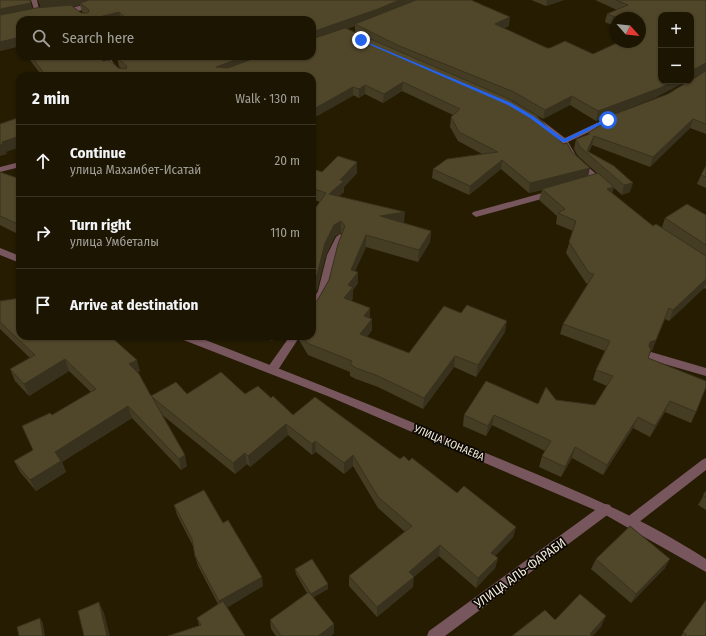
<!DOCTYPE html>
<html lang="en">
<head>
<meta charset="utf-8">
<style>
  body { margin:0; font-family:"Fira Sans Condensed",sans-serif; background:#292211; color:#f1f3f6 }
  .controls { position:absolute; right:12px; top:12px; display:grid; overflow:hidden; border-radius:8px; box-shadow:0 1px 3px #0004 }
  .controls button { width:36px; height:36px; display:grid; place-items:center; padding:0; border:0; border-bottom:1px solid #3a3424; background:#1c1502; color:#f1f3f6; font:20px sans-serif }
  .compass { position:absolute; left:610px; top:12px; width:36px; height:36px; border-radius:50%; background:#1c1502; box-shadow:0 1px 3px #0004; rotate:117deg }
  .stop { position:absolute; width:12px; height:12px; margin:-9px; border:3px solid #2563eb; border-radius:50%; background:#fff }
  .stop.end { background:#2563eb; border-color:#fff; box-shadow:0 1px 4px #0008 }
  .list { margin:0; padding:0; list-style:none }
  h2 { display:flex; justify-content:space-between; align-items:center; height:52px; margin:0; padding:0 16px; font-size:17px }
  h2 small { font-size:13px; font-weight:400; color:#a09f99 }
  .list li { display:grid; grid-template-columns:26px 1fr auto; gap:12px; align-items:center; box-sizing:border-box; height:72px; padding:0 16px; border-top:1px solid #3a3424 }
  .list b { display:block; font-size:15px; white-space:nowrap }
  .list p { margin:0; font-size:13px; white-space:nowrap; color:#a09f99 }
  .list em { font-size:13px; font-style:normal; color:#a09f99 }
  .icon { flex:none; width:22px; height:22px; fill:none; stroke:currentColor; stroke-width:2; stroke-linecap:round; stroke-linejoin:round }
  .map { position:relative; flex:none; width:706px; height:636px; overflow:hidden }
  .search { position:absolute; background:#1c1502; box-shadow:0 1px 3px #0004; left:16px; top:16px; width:300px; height:44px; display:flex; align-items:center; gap:10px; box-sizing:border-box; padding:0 14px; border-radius:12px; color:#a09f99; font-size:15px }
  .panel { position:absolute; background:#1c1502; box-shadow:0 1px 3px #0004; left:16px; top:72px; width:300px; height:268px; border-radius:12px }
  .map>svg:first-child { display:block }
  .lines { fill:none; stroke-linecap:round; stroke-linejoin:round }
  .service { fill:#78565e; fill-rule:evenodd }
  .minor { fill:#78565e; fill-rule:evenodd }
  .tertiary { fill:#78565e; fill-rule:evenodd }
  .wall { fill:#453c24; fill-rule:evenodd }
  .shaded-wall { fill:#38311d }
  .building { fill:#50462a; stroke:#38311d }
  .route { fill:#2563eb }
  .labels { text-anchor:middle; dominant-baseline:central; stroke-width:3.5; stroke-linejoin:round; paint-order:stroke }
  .street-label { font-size:11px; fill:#f0eada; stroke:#0b0701 }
  .near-street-label { font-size:13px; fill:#f0eada; stroke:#0b0701 }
</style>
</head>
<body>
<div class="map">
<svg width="706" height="636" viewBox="0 0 706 636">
  <rect width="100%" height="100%" fill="#251c02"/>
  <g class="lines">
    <g class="service">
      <path d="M553 190 557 193 556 195 476 217 472 214 473 212Z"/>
      <path d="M340 234 344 237 337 255 328 291 316 312 312 313V302L318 291 327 255 336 237Z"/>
      <path d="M290 336H300L276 373H268L267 370 268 367Z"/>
      <path d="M651 352 706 368V376L647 359 646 356 647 353Z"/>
    </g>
    <g class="minor">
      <path d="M31 0H37L40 14 35 13Z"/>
      <path d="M102 0H111C104 5 67 16 60 11Z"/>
      <path d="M103 56H109L114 64 128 76H121L110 66Z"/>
      <path d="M616 114H622L623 116 568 142 577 157 604 181V185H598L571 160 561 142 533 121 537 119H540L565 138Z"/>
      <path d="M20 162V167L0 172V167Z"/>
      <path d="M0 248 20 256V263L0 255Z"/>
      <path d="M180 336H195C294 374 391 413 488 454 563 485 637 514 706 559V572L602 513 330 397 181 339Z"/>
    </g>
    <g class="tertiary">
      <path d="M706 458V470L634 526 630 528 626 526 624 522 626 518 702 460Z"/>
      <path d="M606 504 610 505 612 509 610 513 445 636H427L429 631 602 505Z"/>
    </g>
  </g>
  <g class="wall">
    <path d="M0 0H30L32 9 41 8 38 0 509 26 504 28 547 48 593 54 640 42V18H616V27L605 22 607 14 617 10 595 0H706V71L691 79V15L657 97 596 121 570 105 543 119 513 101 507 98 572 152 588 176 597 173 578 156 574 149 576 139 588 135V133L606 121 607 117 668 94 706 71V134L690 128 650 167 592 145 589 152 614 166 630 192 622 195 614 188 612 193 653 226 662 227 665 218 706 215V289L704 288 669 321 665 319 648 358 696 412 691 423 665 412 650 437 633 428 603 475 572 458 561 477 539 467 542 456 545 451 492 425 486 436 463 426 464 415 538 404 556 400 595 405 607 386 593 380 596 370 605 351 560 334 563 324 588 284 586 283 566 253 573 231 556 224 557 216 539 200 542 190 529 193 501 169 469 195 432 178 433 169 482 154 458 141 450 127 451 117 453 115 402 91 383 103 365 94 359 98 312 76H42L30 60 29 56H100L103 61 118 68H121L119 66 117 58 312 56V20H20V46L0 51ZM80 5 82 12 84 13H81L73 7ZM355 26V32L346 29Z"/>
    <path d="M531 0H564L546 6Z"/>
    <path d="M357 162V173L344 187V192L339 196 404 223 431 231 430 242 418 262 366 247 355 271 358 283 353 290V298L351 301 370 308V318L372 330 367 337 409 353 505 332 476 377 454 367 423 409 378 387 356 379 350 376V372L308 355 299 340V336H312L317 301 329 280 342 234 341 233 335 236 326 255 317 290 312 299V213L320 202 312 199V170L322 172Z"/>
    <path d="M706 166V188L697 184 701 175Z"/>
    <path d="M0 172 20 179V235L0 225Z"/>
    <path d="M0 301 140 371 137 373 151 396 187 394H245L271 398 293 415 400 459 409 461 457 493 516 527 513 537 495 556 498 558 495 568 476 588 439 556 413 577V587L377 617 349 586V576L405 532 378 508 353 466 344 474 316 452 312 455 288 435 250 467 247 464 235 474 161 414 187 466 181 470 132 418 62 462 66 472 36 491 20 472 14 461 33 450 52 415 91 392 69 371 29 396 15 381 10 369 30 358 0 329Z"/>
    <path d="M259 336H276L272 341Z"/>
    <path d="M706 491V510L698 505Z"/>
    <path d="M174 505 223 523 263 586 227 607 245 636 199 625 197 618 218 604 198 566 195 556 193 546 177 515Z"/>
    <path d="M596 559 665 568 631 603 591 569Z"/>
    <path d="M295 569 328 589 313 597 334 633 331 636H276L271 629 270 620 307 593 296 574Z"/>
    <path d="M706 600V636H681Z"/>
  </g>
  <g class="shaded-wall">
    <path d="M51 0H97L80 3V5L74 7 41 9 39 1Z"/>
    <path d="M400 0H420L355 24V26L312 41V32Z"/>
    <path d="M547 0H564L546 6Z"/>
    <path d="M31 3 33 11 0 17V9Z"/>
    <path d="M119 12 121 20H87Z"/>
    <path d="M510 17 509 26 494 33 495 24Z"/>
    <path d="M20 37V46L0 51V42Z"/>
    <path d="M246 56H269L218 76 216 67Z"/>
    <path d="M706 63V71L691 79V71Z"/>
    <path d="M673 81H687L657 97 596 121 598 111Z"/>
    <path d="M403 82 402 91 383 103 384 94Z"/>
    <path d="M365 85V94L359 98V89Z"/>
    <path d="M353 87V96L312 119V110Z"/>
    <path d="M572 96 570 105 543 119 545 110Z"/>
    <path d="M693 119 690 128 650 167 653 157Z"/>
    <path d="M20 136V147L6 152 7 154 0 156V145L2 142Z"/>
    <path d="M594 136 592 145 588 153 587 151Z"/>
    <path d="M502 160 501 169 469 195 470 186Z"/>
    <path d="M357 162V173L344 187V192L329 205V194L340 180Z"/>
    <path d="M590 168 588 177 529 193 530 183Z"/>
    <path d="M633 183 630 192 622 195 624 185Z"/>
    <path d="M614 187 611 198 607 189Z"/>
    <path d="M405 212 404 223 380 216Z"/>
    <path d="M341 221V233L335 236 326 255 317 290 312 299V286L325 243 334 225Z"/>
    <path d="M431 231 430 242 418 262 419 250Z"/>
    <path d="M366 235V247L351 280 358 272V283L353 290V298L344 310V298L351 270Z"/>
    <path d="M706 279V283L704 288 669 321 673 310Z"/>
    <path d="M370 308V320L364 316Z"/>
    <path d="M669 308 652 351 646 353 650 342Z"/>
    <path d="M372 319V330L360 346V334Z"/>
    <path d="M507 321 505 332 476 377 478 365Z"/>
    <path d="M271 336H276L272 341Z"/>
    <path d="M455 356 454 367 423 409 424 398Z"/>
    <path d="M65 359 69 371 29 396 24 384Z"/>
    <path d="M137 360 140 371 133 376 129 364Z"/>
    <path d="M670 401 665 412 650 437 655 426Z"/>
    <path d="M128 406 132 418 62 462 66 472 36 491 30 480 55 452Z"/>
    <path d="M494 415 492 425 486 436 488 426Z"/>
    <path d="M638 417 633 428 603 475 607 465Z"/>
    <path d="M286 424 288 435 250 467 248 456Z"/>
    <path d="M315 441 316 452 312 455V444Z"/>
    <path d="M575 447 572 458 561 477 565 467Z"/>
    <path d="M245 453 247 464 235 474 233 463Z"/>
    <path d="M185 455 187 466 181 470 179 459Z"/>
    <path d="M353 455V466L344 474V463Z"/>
    <path d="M516 527 513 537 489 563 491 553Z"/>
    <path d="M440 545 439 556 408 582 409 572Z"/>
    <path d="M498 558 495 568 476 588 478 578Z"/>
    <path d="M670 559 665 568 631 603 636 594Z"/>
    <path d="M262 577 263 586 222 611 219 601Z"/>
    <path d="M414 577 413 587 377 617V607Z"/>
    <path d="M328 584V589L311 599V594Z"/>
    <path d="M99 602 104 613 110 636H107Z"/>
    <path d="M606 616 601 627 593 636 590 634Z"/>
    <path d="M40 618 43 623 45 636H43Z"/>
    <path d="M334 624V633L331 636H318Z"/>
  </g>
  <g class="building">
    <path d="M0 0H30L31 3 0 9Z"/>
    <path d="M38 0H51L39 1Z"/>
    <path d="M89 0H400L378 9 312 32V20H128L119 12 87 20H20V37L0 42V15L36 8 71 5 81 13H88L89 10 80 3Z"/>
    <path d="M416 0H471L510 17 495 24 547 48H550L565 41 593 54 619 42H640V18H618L607 14 628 5 616 0H706V63L691 71V15H661V81H673L660 88 598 111 572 96 545 110 514 92 397 45 355 24Z"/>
    <path d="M345 28 507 98 536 115 563 144 567 143 572 152 590 168 530 183 502 160 470 186 433 169 447 159 498 152 459 132 451 117 460 109 403 82 384 94 365 85 359 89 353 87 312 110V76H46L31 56H100L103 61 109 60 118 68 126 69 127 66 117 58 124 56H246L216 67 228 68 260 56H312V39Z"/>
    <path d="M706 71V124L693 119 653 157 594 136 587 151 614 166 633 183 624 185 580 147 576 139 590 134 588 133 610 119 607 117 668 94 689 81H691V80Z"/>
    <path d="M20 117V136L2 142 3 144 0 145V124Z"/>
    <path d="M338 156 357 162 340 180 344 181 329 194 405 212 380 216 431 231 419 250 366 235 351 270 358 272 348 285 353 287 344 298 370 308 364 316 372 319 360 334 409 353 444 306 461 313 467 305 507 321 478 365 455 356 424 398 378 376 356 368 350 364 352 361 307 343 303 336H312V302L317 301 329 280 338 244 345 226 341 221 334 225 325 243 316 279 312 286V213L326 193 312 188V170L313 169 322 172Z"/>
    <path d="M706 166V177L701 175Z"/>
    <path d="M0 172 20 179V225L0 216Z"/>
    <path d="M598 173 614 187 607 189 653 226 656 224 706 256V279L673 310 669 308 656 340 650 342 649 346 651 350 648 358 706 381V387L696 412 670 401 655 426 638 417 607 465 575 447 565 467 542 456 551 441 494 415 488 426 464 415 486 381 538 404 546 387 556 400 595 405 613 376 596 370 610 341 563 324 594 274 589 273 569 242 576 221 558 213 565 209 542 189Z"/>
    <path d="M687 204 706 215V245L665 218Z"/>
    <path d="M20 298V336H110L137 360 129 364 139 374 151 396 176 382 187 394 221 372 245 394 258 386 271 398 273 396 293 415 315 397 400 459 404 456 409 461 412 458 457 493 464 486 516 527 491 553 498 558 478 578 440 545 409 572 414 577 377 607 349 576 412 526 378 497 353 455 344 463 315 441 312 444 286 424 248 456 245 453 233 463 152 397 185 455 179 459 128 406 55 452 61 461 30 480 14 461 33 450 22 426 50 413 52 415 96 389 65 359 24 384 10 369 35 355 0 322V301Z"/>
    <path d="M204 490 223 523 228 520 262 577 219 601 195 556 192 539 174 505Z"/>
    <path d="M706 491V497L703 495Z"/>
    <path d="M630 526 670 559 636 594 596 559Z"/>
    <path d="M312 559 328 584 311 594 295 569Z"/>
    <path d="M309 592 334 624 318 636H281L270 620Z"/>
    <path d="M580 594 606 616 590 634 592 636H512L545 610 555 620Z"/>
    <path d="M706 600V636H685L686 634 683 632Z"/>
    <path d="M223 601 245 636H168L201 625 197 618Z"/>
    <path d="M99 602 107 636H84L78 611Z"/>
    <path d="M40 618 43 636H19L17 627Z"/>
  </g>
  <path class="route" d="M359 40H362L511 103 533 116 564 139 606 119 610 120 566 142H562L530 118 508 105Z"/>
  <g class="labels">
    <g class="street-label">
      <text transform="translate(449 443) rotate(23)">УЛИЦА КОНАЕВА</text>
    </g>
    <g class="near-street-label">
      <text transform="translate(520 573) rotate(-36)">УЛИЦА АЛЬ-ФАРАБИ</text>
    </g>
  </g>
</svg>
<div class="controls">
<button>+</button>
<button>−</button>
</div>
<svg class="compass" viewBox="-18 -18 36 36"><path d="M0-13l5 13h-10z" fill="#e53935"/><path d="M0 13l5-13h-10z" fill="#a09f99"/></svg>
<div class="stop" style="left:608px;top:120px"></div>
<div class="stop end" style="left:361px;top:40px"></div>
<div class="search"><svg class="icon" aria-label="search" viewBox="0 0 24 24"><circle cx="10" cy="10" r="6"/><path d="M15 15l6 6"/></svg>Search here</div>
<section class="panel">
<h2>2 min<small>Walk · 130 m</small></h2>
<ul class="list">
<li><svg class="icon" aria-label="ahead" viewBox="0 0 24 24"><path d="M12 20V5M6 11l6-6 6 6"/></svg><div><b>Continue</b><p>улица Махамбет-Исатай</p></div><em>20 m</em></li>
<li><svg class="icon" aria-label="right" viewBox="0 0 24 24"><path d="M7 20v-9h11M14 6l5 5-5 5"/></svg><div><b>Turn right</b><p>улица Умбеталы</p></div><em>110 m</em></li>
<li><svg class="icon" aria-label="arrive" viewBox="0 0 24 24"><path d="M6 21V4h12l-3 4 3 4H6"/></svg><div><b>Arrive at destination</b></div></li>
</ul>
</section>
</div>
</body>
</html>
